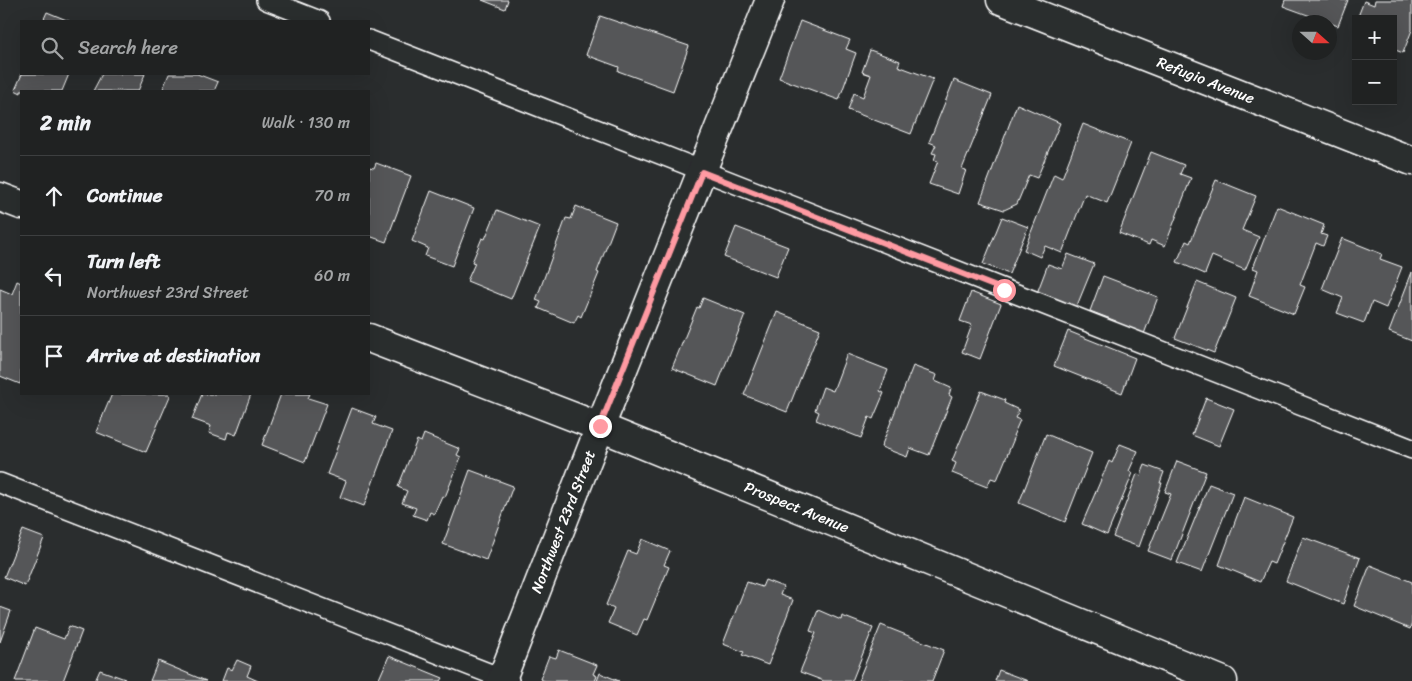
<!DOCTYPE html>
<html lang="en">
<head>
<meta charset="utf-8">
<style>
  body { margin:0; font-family:Sriracha,sans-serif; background:#2d2f2f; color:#f1f3f6 }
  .controls { position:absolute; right:15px; top:15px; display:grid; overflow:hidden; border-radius:0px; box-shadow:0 5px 20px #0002 }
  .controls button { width:45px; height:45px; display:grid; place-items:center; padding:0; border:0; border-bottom:1px solid #3d3f40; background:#202222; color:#f1f3f6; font:25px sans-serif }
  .compass { position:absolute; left:1292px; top:15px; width:45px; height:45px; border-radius:50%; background:#202222; box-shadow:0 5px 20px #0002; rotate:111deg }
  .stop { position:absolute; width:15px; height:15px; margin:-11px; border:4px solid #ff9aa2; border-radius:50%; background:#fff }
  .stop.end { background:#ff9aa2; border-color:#fff; box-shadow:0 1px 5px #0008 }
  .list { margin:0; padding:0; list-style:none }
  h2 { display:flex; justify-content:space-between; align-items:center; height:65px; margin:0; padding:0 20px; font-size:21px }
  h2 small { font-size:16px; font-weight:400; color:#a2a4a5 }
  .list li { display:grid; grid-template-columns:32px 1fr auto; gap:15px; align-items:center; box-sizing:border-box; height:80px; padding:0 20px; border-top:1px solid #3d3f40 }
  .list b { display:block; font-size:19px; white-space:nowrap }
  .list p { margin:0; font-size:16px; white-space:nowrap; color:#a2a4a5 }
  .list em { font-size:16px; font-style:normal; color:#a2a4a5 }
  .icon { flex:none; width:28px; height:28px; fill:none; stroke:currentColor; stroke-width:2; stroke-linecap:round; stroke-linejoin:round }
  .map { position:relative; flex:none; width:1412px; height:681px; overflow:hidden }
  .search { position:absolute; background:#202222; box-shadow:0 5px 20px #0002; left:20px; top:20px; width:350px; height:55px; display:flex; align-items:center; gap:12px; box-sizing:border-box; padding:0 18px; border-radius:0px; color:#a2a4a5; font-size:19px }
  .panel { position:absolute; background:#202222; box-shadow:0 5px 20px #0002; left:20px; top:90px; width:350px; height:305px; border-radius:0px }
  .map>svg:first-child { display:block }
  .building { fill:#555758; stroke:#fff }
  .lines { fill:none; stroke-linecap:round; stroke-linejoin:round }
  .service-casing { stroke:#fff; stroke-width:22 }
  .minor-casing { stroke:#fff; stroke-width:31 }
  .service { stroke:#2a2d2e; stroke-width:19 }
  .minor { stroke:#2a2d2e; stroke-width:28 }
  .route { stroke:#ff9aa2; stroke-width:6 }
  .labels { text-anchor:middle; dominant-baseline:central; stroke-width:4; stroke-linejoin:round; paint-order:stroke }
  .street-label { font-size:15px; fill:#fff; stroke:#2a2d2e }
</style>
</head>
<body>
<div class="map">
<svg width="1412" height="681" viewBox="0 0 1412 681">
  <rect width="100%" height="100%" fill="#2a2d2e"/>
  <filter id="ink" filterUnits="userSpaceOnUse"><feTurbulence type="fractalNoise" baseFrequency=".02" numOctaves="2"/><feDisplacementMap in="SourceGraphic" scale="10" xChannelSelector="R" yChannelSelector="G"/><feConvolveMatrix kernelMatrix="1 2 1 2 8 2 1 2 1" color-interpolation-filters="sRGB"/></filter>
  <g filter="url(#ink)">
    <g class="building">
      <path d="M482 0H508L505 9Z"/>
      <path d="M1285 0H1348L1338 26 1283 6Z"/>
      <path d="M1375 0H1412V30L1403 53 1393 49V19H1357L1364 1 1374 5Z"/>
      <path d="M47 12 69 21H43Z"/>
      <path d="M600 16 689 46 673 91 618 71 619 67 586 55Z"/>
      <path d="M800 21 850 40 846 49 856 53 839 100 779 78Z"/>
      <path d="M870 50 900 61 898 66 933 79 911 134 848 110 854 93 863 97 871 75 862 72Z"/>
      <path d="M22 74H69L62 91H21V93L15 90Z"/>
      <path d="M102 74H145L138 91H93Z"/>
      <path d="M169 74H197L218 82 214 91H162Z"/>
      <path d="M954 80 992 95 962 169 966 170 958 194 929 184 938 161 934 160 936 154 932 153 936 145 929 142Z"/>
      <path d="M1017 104 1060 123 1037 178 1029 175 1017 204 1004 210 980 202Z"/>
      <path d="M1083 124 1131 143 1107 203 1085 194 1062 253 1045 246 1040 257 1024 250 1054 174 1062 178Z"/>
      <path d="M1151 152 1184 165 1180 174 1191 178 1165 246 1151 240 1149 245 1119 233Z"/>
      <path d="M376 163 411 176 386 242 369 236V167L374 168Z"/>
      <path d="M1216 180 1256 196 1242 230 1259 237 1245 270 1212 256 1205 274 1177 262 1186 241 1190 243Z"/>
      <path d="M431 191 474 208 452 266 425 256 428 248 412 241Z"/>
      <path d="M576 206 616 222 597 272 599 273 581 317 578 315 574 323 538 308 541 302 536 300 566 218 571 219Z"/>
      <path d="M1277 206 1324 225 1321 234 1327 236 1323 246 1316 243 1300 285 1305 287 1294 314 1249 296 1258 270 1253 268Z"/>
      <path d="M497 210 540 227 511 299 467 281 475 263 472 262 482 238 485 239Z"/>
      <path d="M1002 217 1028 227 1009 274 983 264Z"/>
      <path d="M736 227 788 247 776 277 724 257Z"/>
      <path d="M1342 238 1382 254 1380 259 1402 267 1386 308 1372 302 1364 323 1337 313 1343 298 1322 289Z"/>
      <path d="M1068 254 1094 264 1076 308 1037 293 1048 264 1062 269Z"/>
      <path d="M1412 272V341L1389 332Z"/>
      <path d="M1103 276 1158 297 1144 334 1115 323 1116 321 1090 311Z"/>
      <path d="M17 281 21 283V380L20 384 0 376V289L12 294Z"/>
      <path d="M1197 282 1236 298 1214 353 1175 338Z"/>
      <path d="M971 292 1001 304 980 359 962 352 972 325 960 321Z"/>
      <path d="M703 298 745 315 717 386 672 368 697 307 699 308Z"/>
      <path d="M777 312 820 329 787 412 744 395Z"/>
      <path d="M1068 331 1135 358 1122 393 1054 366Z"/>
      <path d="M847 354 888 370 880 391 884 393 873 419 869 417 861 438 816 420 819 412 815 410 823 387 833 391Z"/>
      <path d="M913 366 937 375 935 381 951 388 949 395 952 397 929 455 910 448 907 457 881 447Z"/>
      <path d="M981 391 1005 400 1004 403 1019 410 1015 418 1020 420 1013 436H1015L997 480 991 478 987 487 952 473 956 463 952 461Z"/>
      <path d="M112 394H169L170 396 146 452 96 432Z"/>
      <path d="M202 394H251L236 435 228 432 226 439 209 433 211 426 192 419Z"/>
      <path d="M281 394H310L308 398 327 404 305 462 262 445Z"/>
      <path d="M1206 398 1234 409 1219 446 1192 435Z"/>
      <path d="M352 408 376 417 373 424 392 431 364 506 340 497 346 481 327 474Z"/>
      <path d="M424 434 460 449 457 455 461 457 445 497 442 496 434 514 430 512 427 520 413 515 416 508 402 503 407 491 398 487 417 440 421 442Z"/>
      <path d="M1046 434 1092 453 1065 522 1019 503Z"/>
      <path d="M1120 444 1138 451 1129 471 1133 473 1107 535 1082 524 1109 461 1112 463Z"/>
      <path d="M1177 461 1206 472 1172 560 1148 551 1171 494 1165 492Z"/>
      <path d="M1145 465 1164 472 1160 483H1162L1139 547 1113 537 1137 474 1141 475Z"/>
      <path d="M470 470 513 486 486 560 443 544Z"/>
      <path d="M1209 484 1233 493 1202 572 1177 563Z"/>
      <path d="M1244 497 1293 517 1274 564 1269 562 1260 582 1219 565Z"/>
      <path d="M23 530 44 538 25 586 4 577Z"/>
      <path d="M1303 537 1360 558 1343 604 1286 581Z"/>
      <path d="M642 539 670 551 664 565 669 567 647 620 644 619 637 635 608 623 614 609 606 605 628 551 636 554Z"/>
      <path d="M1370 565 1412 582V623L1410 629 1354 606Z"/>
      <path d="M765 580 783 587 780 595 793 600 768 665 742 655 744 652 723 644 747 582 762 587Z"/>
      <path d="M0 607 11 611 0 642Z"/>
      <path d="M818 610 841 620 842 616 873 628 852 681H824L800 672 816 633 810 631Z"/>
      <path d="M881 625 944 650 932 681H858Z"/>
      <path d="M69 626 82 631 63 681H15L35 628 64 639Z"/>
      <path d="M559 650 597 665 593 674 597 676 595 681H545L540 679 549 656 556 658Z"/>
      <path d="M389 656 443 678 441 681H378Z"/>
      <path d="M237 660 251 666 247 676 258 681H222L227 668 232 670Z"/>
      <path d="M158 661 206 681H150Z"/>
      <path d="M100 670 125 679 124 681H95Z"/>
      <path d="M999 670 1028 681H995Z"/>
      <path d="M600 673 619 681H597Z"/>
    </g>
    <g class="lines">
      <g class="service-casing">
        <g id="service">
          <path d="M266 0 320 21"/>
          <path d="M369 40 1412 449"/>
          <path d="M0 483 509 681"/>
        </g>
      </g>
      <g class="minor-casing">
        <g id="minor">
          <path id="s1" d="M1001 0 1412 161"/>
          <path d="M0 197 21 205"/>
          <path id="s2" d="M369 338 600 427 1223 681"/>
          <path id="s3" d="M501 681 600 427 770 0"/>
        </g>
      </g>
      <use href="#service" class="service"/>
      <use href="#minor" class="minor"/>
    </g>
  </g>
  <g class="lines" filter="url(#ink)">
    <path class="route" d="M600 426 702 172 1004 290"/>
  </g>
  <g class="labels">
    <g class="street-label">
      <text stroke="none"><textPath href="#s1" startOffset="220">Refugio Avenue</textPath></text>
      <text stroke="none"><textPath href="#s2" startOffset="460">Prospect Avenue</textPath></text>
      <text stroke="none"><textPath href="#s3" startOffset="171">Northwest 23rd Street</textPath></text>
    </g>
  </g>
</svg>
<div class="controls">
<button>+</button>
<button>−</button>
</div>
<svg class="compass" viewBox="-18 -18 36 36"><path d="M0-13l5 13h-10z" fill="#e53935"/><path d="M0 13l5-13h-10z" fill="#a2a4a5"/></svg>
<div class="stop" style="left:1004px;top:290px"></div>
<div class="stop end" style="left:600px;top:426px"></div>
<div class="search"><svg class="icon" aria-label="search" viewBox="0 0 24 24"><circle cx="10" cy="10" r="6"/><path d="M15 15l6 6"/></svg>Search here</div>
<section class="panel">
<h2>2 min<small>Walk · 130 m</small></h2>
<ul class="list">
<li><svg class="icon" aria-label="ahead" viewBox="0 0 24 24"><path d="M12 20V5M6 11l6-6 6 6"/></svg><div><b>Continue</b></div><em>70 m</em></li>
<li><svg class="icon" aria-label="left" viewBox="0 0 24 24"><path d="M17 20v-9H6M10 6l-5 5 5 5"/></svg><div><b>Turn left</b><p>Northwest 23rd Street</p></div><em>60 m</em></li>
<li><svg class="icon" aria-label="arrive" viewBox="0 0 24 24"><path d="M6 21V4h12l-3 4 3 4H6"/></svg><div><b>Arrive at destination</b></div></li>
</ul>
</section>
</div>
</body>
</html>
